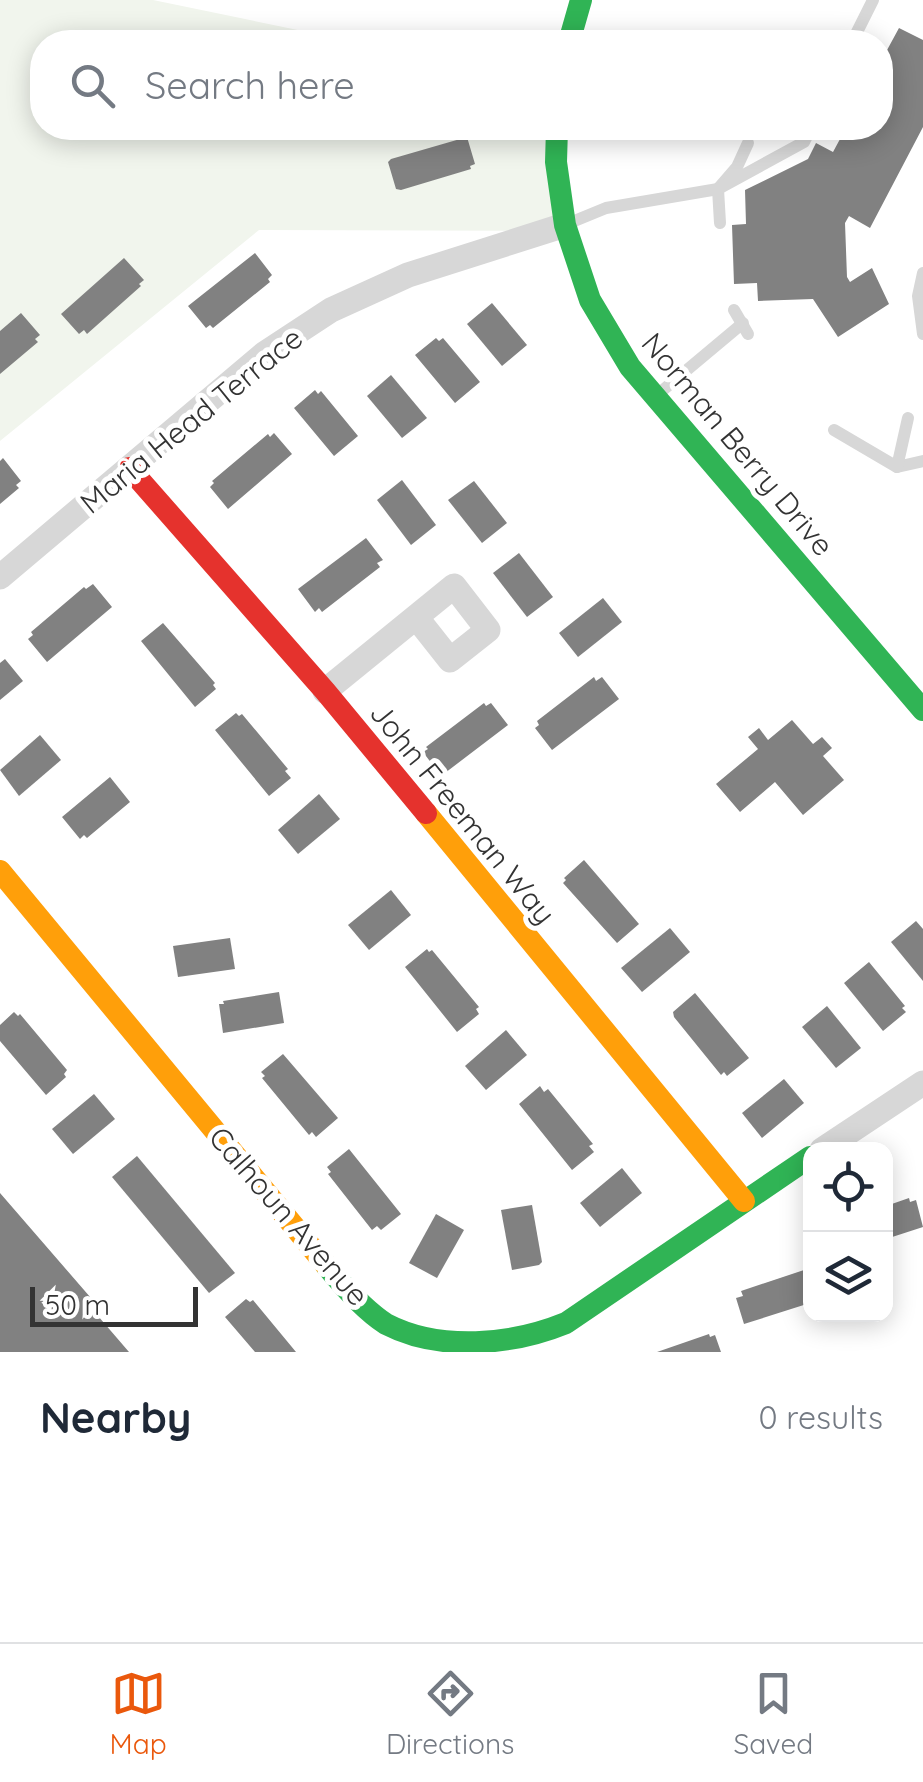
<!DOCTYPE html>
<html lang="en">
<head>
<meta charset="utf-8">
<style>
  body { margin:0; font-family:Quicksand,sans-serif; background:#f6f6f7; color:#1f2937 }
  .controls { position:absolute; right:30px; bottom:30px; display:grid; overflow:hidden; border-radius:20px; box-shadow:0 5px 25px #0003 }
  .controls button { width:90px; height:90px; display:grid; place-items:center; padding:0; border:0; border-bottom:2px solid #e0e1e3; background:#fff; color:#1f2937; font:50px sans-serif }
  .scale { position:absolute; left:30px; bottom:25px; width:168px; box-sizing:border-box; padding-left:10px; border:5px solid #333; border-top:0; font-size:28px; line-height:35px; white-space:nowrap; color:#333; -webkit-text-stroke:8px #fff; paint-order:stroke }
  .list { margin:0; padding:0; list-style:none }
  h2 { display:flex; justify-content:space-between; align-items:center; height:130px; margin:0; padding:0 40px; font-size:42px }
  h2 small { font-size:32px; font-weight:400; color:#747a83 }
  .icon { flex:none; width:55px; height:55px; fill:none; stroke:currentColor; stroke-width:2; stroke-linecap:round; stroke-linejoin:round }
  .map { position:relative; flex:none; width:923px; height:1352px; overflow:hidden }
  .search { position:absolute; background:#fff; box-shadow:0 5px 25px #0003; left:30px; right:30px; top:30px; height:110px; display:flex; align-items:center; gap:25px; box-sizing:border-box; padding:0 35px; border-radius:40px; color:#747a83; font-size:38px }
  .sheet { height:290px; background:#fff }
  nav { display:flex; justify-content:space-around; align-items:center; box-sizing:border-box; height:140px; border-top:2px solid #e0e1e3; background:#fff; font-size:28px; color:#747a83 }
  nav a { display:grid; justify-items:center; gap:5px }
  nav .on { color:#ea580c }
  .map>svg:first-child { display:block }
  .green { fill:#f1f5ed }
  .building { fill:#818181 }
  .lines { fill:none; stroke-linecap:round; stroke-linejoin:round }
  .lane { stroke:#d7d7d7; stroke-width:12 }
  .street { stroke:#d7d7d7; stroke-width:25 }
  .fast { stroke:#30b455; stroke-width:22 }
  .slow { stroke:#ff9f0a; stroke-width:22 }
  .jam { stroke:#e5322d; stroke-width:22 }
  .labels { text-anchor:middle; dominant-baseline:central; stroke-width:10; stroke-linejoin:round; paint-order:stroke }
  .street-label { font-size:30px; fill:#333; stroke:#fff }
</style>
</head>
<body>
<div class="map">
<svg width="923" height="1352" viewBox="0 0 923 1352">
  <rect width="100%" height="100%" fill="#fff"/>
  <path class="green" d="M0 0H153L356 42H42V128H562L570 231 259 230 0 441Z"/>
  <g class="building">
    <path d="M899 28 923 40V127L870 228 849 216 845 223 847 277 850 282 872 268 889 304 838 337 813 299 758 301 757 283 734 284 732 225 746 224 745 190 808 159 816 143 833 152 846 128H880V63Z"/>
    <path d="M467 137 475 164 470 166 471 169 401 190 396 189 388 162 391 159Z"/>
    <path d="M255 253 272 275 268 279 270 282 213 328 210 325 206 328 188 306Z"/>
    <path d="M124 258 144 280 139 284 141 286 87 334 84 330 79 334 61 314Z"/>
    <path d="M492 303 527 345 502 366 467 324Z"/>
    <path d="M21 313 40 335 35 339 38 342 0 374V331Z"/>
    <path d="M436 338 439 341 443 338 480 382 455 403 415 355Z"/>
    <path d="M391 375 427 418 402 438 367 396Z"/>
    <path d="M315 390 318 394 321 391 358 436 334 456 294 408Z"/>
    <path d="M274 433 292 454 228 509 210 487 214 483 212 481 268 434 270 437Z"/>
    <path d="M3 458 21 481 16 485 19 488 0 504V461Z"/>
    <path d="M402 480 436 525 411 545 377 500Z"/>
    <path d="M474 481 507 523 482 543 448 500Z"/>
    <path d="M366 538 383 560 377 563 380 567 322 612 319 608 315 612 298 589Z"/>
    <path d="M519 553 553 597 527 617 493 573Z"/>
    <path d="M93 584 112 607 47 662 28 639 33 635 31 632 84 587 86 589Z"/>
    <path d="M603 598 622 622 578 657 559 633Z"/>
    <path d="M163 623 215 683 213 685 216 689 195 707 141 641Z"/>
    <path d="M5 659 23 681 0 700V663Z"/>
    <path d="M594 677 596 681 602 677 619 699 552 750 535 728 539 725 537 721Z"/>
    <path d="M484 703 486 706 491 703 508 725 441 776 423 752 428 749 426 747Z"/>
    <path d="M236 713 239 716 242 714 288 769 285 771 291 778 269 796 215 730Z"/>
    <path d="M792 720 813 744 822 737 832 748 823 756 844 780 803 815 775 782 740 812 716 784 758 749 748 737 759 728 768 740Z"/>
    <path d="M40 735 61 760 19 796 0 770Z"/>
    <path d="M110 777 130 802 87 838 84 835 80 839 62 817Z"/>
    <path d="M319 794 340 819 298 854 278 830Z"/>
    <path d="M584 860 639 924 617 943 563 883 566 880 564 878Z"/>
    <path d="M391 890 411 915 369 950 348 925Z"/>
    <path d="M916 921 923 929V981L891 942Z"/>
    <path d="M670 928 690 952 642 992 621 968Z"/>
    <path d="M230 938 235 969 178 977 173 946Z"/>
    <path d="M427 949 429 952 432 950 479 1007 476 1009 479 1014 457 1032 405 967Z"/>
    <path d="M869 962 905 1006 902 1008 906 1012 883 1031 844 983Z"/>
    <path d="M279 992 284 1023 223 1033 219 1004H224L223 1001Z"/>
    <path d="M695 993 749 1058 727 1076 724 1072 721 1075 674 1017 673 1012Z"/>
    <path d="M827 1006 861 1048 836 1068 802 1027Z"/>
    <path d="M14 1012 18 1016 20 1014 67 1070 64 1074 66 1077 46 1095 0 1041V1025Z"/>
    <path d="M506 1030 527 1055 486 1090 465 1066Z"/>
    <path d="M283 1054 338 1118 316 1137 312 1132 309 1135 262 1078 265 1076 261 1072Z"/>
    <path d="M784 1079 804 1103 762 1138 742 1113Z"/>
    <path d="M540 1086 544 1092 548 1089 593 1144 589 1146 594 1152 572 1170 519 1104Z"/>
    <path d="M94 1094 115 1119 73 1154 52 1129Z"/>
    <path d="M349 1149 401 1214 381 1230 377 1226 372 1230 328 1174 331 1172 327 1167Z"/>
    <path d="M137 1156 235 1273 209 1293 112 1177Z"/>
    <path d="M622 1168 642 1193 600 1227 580 1203Z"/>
    <path d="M0 1193 97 1305 92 1309 129 1352H0Z"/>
    <path d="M909 1198 910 1202 916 1200 923 1227 886 1239V1206Z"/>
    <path d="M532 1205 542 1262 539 1265 512 1270 501 1210Z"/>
    <path d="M436 1214 464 1230 437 1278 409 1263Z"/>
    <path d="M810 1268V1303L744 1324 736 1298 743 1296 741 1291Z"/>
    <path d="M246 1299 250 1302 253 1300 296 1352H255L225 1317Z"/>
    <path d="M709 1334 710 1337 715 1335 721 1352H657Z"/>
  </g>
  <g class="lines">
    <g class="lane">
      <path d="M852 42 873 0"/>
      <path d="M720 223 718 189 737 167 748 143"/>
      <path d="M567 224 606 208 718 189 804 142 811 128"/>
      <path d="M923 273 918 296 923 334"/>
      <path d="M734 310 748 334"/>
      <path d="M657 395 743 323"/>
      <path d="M834 430 897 467 923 461"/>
      <path d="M897 467 908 418"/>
    </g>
    <g class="street">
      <path d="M0 577 264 354 331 310 408 275 565 225"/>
      <path d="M325 691 454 586 488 630 450 660 416 617"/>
      <path d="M822 1150 923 1083"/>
    </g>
    <g class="fast">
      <path d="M569 42 581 0"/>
      <path d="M557 128 556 162 565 225 590 300 630 367 923 710"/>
      <path d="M326 1265C343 1286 363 1309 386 1324 440 1352 512 1345 566 1323L810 1157"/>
    </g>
    <g class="slow">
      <path d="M426 813 744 1201"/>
      <path d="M0 871 326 1265"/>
    </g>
    <path class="jam" d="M129 468 325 691 426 813"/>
  </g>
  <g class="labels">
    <g class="street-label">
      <text transform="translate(191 420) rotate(-39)">Maria Head Terrace</text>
      <text transform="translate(738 444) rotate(50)">Norman Berry Drive</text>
      <text transform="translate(463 813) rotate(51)">John Freeman Way</text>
      <text transform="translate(289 1216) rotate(49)">Calhoun Avenue</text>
    </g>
  </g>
</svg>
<div class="controls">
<button><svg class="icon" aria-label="locate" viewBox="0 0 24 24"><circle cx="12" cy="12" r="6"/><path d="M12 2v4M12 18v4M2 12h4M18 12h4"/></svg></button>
<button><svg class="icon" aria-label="layers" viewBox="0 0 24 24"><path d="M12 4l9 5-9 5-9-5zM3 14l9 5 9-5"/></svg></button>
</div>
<div class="scale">50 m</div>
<div class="search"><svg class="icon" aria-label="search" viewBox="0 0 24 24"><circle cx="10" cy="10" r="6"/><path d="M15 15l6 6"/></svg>Search here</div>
</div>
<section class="sheet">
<h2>Nearby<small>0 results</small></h2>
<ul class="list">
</ul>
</section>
<nav>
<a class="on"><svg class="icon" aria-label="map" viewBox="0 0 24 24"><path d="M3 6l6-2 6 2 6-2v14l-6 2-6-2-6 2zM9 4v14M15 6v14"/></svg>Map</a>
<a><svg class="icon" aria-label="directions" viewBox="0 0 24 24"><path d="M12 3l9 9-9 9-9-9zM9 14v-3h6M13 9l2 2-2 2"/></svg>Directions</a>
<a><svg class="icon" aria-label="saved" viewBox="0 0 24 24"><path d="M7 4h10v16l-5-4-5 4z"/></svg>Saved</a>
</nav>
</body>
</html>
